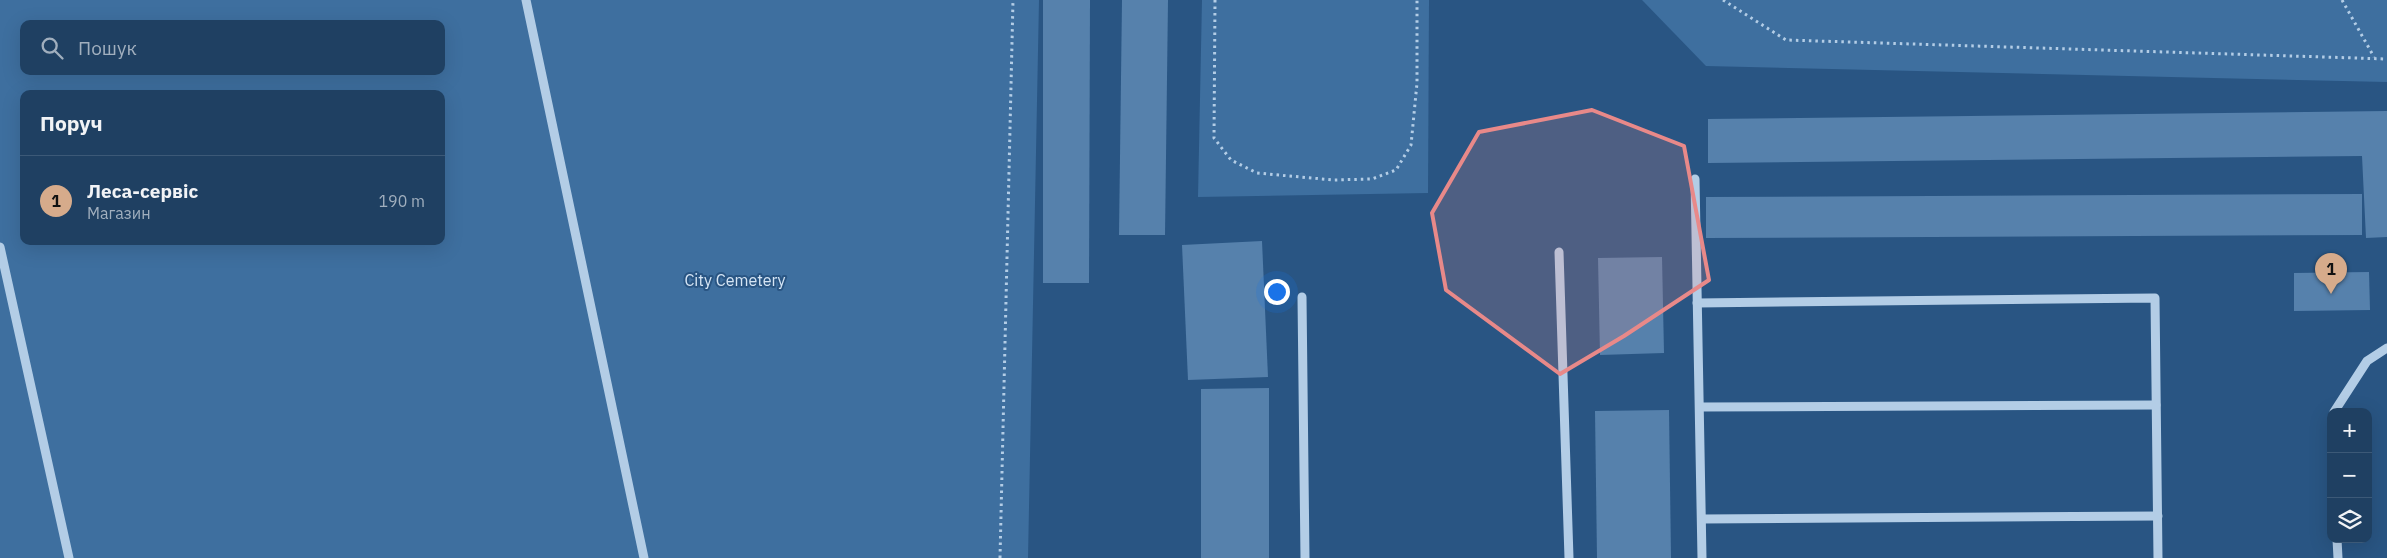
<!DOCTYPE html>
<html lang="uk">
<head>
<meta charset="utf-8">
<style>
  body { margin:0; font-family:"IBM Plex Sans",sans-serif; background:#2c4b6b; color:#f1f3f6 }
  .controls { position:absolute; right:15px; bottom:15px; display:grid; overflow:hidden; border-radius:10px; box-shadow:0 5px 20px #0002 }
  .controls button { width:45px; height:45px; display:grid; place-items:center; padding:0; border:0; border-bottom:1px solid #3c5977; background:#1f4062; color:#f1f3f6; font:25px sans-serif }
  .you { position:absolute; left:1276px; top:291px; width:18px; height:18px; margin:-12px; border:4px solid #fff; border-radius:50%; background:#1a73e8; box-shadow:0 0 0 8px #1a73e833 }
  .badge { display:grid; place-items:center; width:32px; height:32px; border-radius:50%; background:#d6ab8b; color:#111; font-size:16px; font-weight:700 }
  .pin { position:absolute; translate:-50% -41px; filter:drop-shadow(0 1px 2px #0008) }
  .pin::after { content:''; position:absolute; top:26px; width:18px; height:15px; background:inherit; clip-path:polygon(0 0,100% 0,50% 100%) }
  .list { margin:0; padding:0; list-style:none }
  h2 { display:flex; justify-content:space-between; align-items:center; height:65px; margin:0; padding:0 20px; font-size:21px }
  h2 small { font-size:16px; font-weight:400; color:#a1afbe }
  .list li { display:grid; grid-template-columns:32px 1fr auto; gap:15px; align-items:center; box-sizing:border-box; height:90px; padding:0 20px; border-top:1px solid #3c5977 }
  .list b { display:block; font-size:19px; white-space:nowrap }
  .list p { margin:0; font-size:16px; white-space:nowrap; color:#a1afbe }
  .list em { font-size:16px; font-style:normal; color:#a1afbe }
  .icon { flex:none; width:28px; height:28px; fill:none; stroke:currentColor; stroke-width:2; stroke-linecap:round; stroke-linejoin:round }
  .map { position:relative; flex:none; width:2387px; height:558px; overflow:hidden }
  .search { position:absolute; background:#1f4062; box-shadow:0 5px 20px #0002; left:20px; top:20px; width:425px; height:55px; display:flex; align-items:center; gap:12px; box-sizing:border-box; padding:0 18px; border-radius:10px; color:#a1afbe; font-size:19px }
  .panel { position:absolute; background:#1f4062; box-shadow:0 5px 20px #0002; left:20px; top:90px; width:425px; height:155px; border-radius:10px }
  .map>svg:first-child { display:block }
  .green { fill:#3e6f9f; fill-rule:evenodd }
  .building { fill:#5681ac }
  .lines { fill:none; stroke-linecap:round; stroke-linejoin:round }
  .path { stroke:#b3cde6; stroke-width:3; stroke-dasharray:2.5 4; stroke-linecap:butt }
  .minor { stroke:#b3cde6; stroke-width:9 }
  .marked { fill:#e88989; fill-opacity:0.2; stroke:#e88989; stroke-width:4; stroke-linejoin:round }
  .labels { text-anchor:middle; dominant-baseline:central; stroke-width:4; stroke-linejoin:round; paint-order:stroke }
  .park-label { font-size:16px; fill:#d6e6f5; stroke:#295583 }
</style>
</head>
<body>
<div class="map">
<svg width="2387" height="558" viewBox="0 0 2387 558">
  <rect width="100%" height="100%" fill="#295583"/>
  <g class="green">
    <path d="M0 0H1039L1028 558H0ZM24 24H441V71H24ZM24 94H441V241H24Z"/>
    <path d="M1202 0H1429L1428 193 1198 197Z"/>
    <path d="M1642 0H2387V82L1706 66Z"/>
  </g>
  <g class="building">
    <path d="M1043 0H1090L1089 283H1043Z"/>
    <path d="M1122 0H1168L1165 235H1119Z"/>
    <path d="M2387 111V237L2366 238 2362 156 1708 163V119Z"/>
    <path d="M2362 194V235L1706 238V197Z"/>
    <path d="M1262 241 1268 377 1188 380 1182 245Z"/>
    <path d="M1662 257 1664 353 1600 355 1598 258Z"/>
    <path d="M2369 272 2370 310 2294 311V273Z"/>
    <path d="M1269 388V558H1201V389Z"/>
    <path d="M1669 410 1671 558H1597L1595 411Z"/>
  </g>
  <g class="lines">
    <g class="path">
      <path d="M1215 0 1214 138 1231 160 1257 173 1333 180 1372 179 1396 170 1411 145 1417 83V0"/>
      <path d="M1723 0 1786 40 2387 59"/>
      <path d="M2342 0 2374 57"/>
      <path d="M1000 558 1013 0"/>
    </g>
    <g class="minor">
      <path d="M526 0 644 558"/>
      <path d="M1695 179 1702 558"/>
      <path d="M0 247 69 558"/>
      <path d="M1559 252 1569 558"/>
      <path d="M1302 297 1305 558"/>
      <path d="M1697 303 2155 298 2158 558"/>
      <path d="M1700 407 2156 405"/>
      <path d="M2334 412 2367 361 2387 348"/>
      <path d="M1702 519 2158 516"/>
      <path d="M2337 539 2338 558"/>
    </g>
  </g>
  <path class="marked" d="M1592 110 1684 146 1709 280 1624 336 1560 374 1446 290 1432 213 1479 132Z"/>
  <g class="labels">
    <g class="park-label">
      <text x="735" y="280">City Cemetery</text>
    </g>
  </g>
</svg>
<div class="controls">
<button>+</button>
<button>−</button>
<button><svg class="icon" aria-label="layers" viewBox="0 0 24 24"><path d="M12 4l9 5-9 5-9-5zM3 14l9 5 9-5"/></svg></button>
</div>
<div class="you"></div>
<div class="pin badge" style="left:2331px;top:294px">1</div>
<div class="search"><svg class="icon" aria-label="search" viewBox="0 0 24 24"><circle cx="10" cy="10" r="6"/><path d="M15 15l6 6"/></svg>Пошук</div>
<section class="panel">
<h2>Поруч<small></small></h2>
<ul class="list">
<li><span class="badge">1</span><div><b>Леса-сервіс</b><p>Магазин</p></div><em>190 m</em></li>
</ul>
</section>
</div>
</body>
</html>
